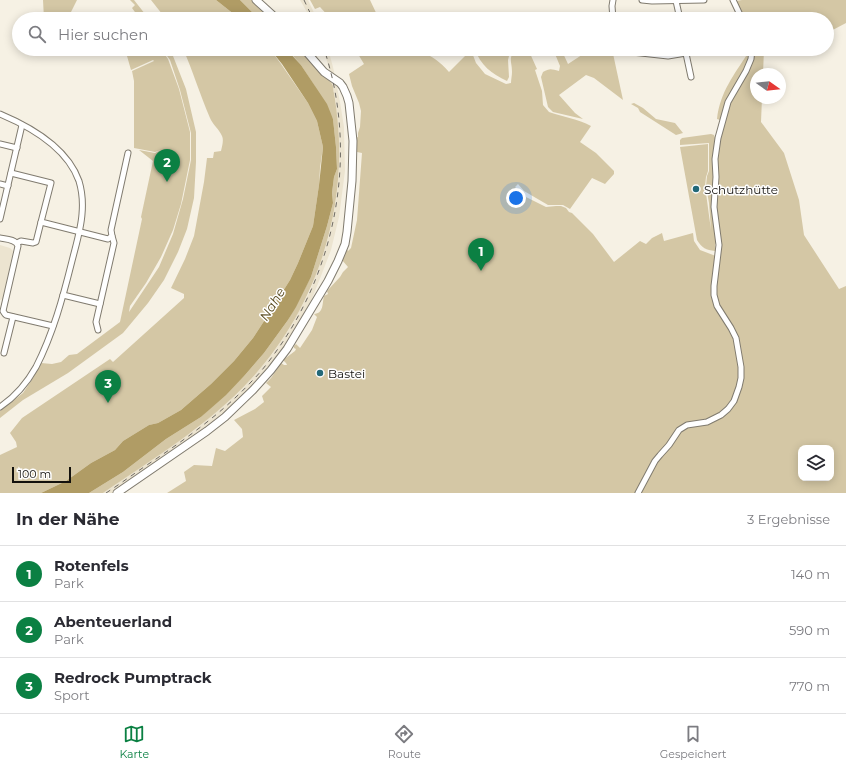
<!DOCTYPE html>
<html lang="de">
<head>
<meta charset="utf-8">
<style>
  body { margin:0; font-family:Montserrat,sans-serif; background:#f2f2f3; color:#2b2b33 }
  .controls { position:absolute; right:12px; bottom:12px; display:grid; overflow:hidden; border-radius:8px; box-shadow:0 2px 10px #0003 }
  .controls button { width:36px; height:36px; display:grid; place-items:center; padding:0; border:0; border-bottom:1px solid #e1e1e2; background:#fff; color:#2b2b33; font:20px sans-serif }
  .compass { position:absolute; left:750px; top:68px; width:36px; height:36px; border-radius:50%; background:#fff; box-shadow:0 2px 10px #0003; rotate:105deg }
  .scale { position:absolute; left:12px; bottom:10px; width:59px; box-sizing:border-box; padding-left:4px; border:2px solid #13110d; border-top:0; font-size:11px; line-height:14px; white-space:nowrap; color:#13110d; -webkit-text-stroke:3px #fff; paint-order:stroke }
  .you { position:absolute; left:516px; top:198px; width:14px; height:14px; margin:-10px; border:3px solid #fff; border-radius:50%; background:#1a73e8; box-shadow:0 0 0 6px #1a73e833 }
  .badge { display:grid; place-items:center; width:26px; height:26px; border-radius:50%; background:#0b8043; color:#fff; font-size:13px; font-weight:700 }
  .pin { position:absolute; translate:-50% -33px; filter:drop-shadow(0 1px 2px #0008) }
  .pin::after { content:''; position:absolute; top:21px; width:14px; height:12px; background:inherit; clip-path:polygon(0 0,100% 0,50% 100%) }
  .list { margin:0; padding:0; list-style:none }
  h2 { display:flex; justify-content:space-between; align-items:center; height:52px; margin:0; padding:0 16px; font-size:17px }
  h2 small { font-size:13px; font-weight:400; color:#7c7c81 }
  .list li { display:grid; grid-template-columns:26px 1fr auto; gap:12px; align-items:center; box-sizing:border-box; height:56px; padding:0 16px; border-top:1px solid #e1e1e2 }
  .list b { display:block; font-size:15px; white-space:nowrap }
  .list p { margin:0; font-size:13px; white-space:nowrap; color:#7c7c81 }
  .list em { font-size:13px; font-style:normal; color:#7c7c81 }
  .icon { flex:none; width:22px; height:22px; fill:none; stroke:currentColor; stroke-width:2; stroke-linecap:round; stroke-linejoin:round }
  .map { position:relative; flex:none; width:846px; height:493px; overflow:hidden }
  .search { position:absolute; background:#fff; box-shadow:0 2px 10px #0003; left:12px; right:12px; top:12px; height:44px; display:flex; align-items:center; gap:10px; box-sizing:border-box; padding:0 14px; border-radius:22px; color:#7c7c81; font-size:15px }
  .sheet { height:220px; background:#fff }
  nav { display:flex; justify-content:space-around; align-items:center; box-sizing:border-box; height:56px; border-top:1px solid #e1e1e2; background:#fff; font-size:11px; color:#7c7c81 }
  nav a { display:grid; justify-items:center; gap:2px }
  nav .on { color:#0b8043 }
  .map>svg:first-child { display:block }
  .built { fill:#ece4d0 }
  .green { fill:#d4c7a5; fill-rule:evenodd }
  .water { fill:#b09c65 }
  .lines { fill:none; stroke-linecap:round; stroke-linejoin:round }
  .street-casing { stroke:#807b6f; stroke-width:7 }
  .secondary-casing { stroke:#807b6f; stroke-width:9 }
  .street { stroke:#fff; stroke-width:5 }
  .secondary { stroke:#fff; stroke-width:7 }
  .rail { stroke:#6e6a63; stroke-width:1; stroke-dasharray:5 5; stroke-linecap:butt }
  .poi-dot { fill:#226878; stroke:#fff; stroke-width:1.5 }
  .labels { text-anchor:middle; dominant-baseline:central; stroke-width:3; stroke-linejoin:round; paint-order:stroke }
  .poi-label { font-size:12px; fill:#13110d; stroke:#fff; text-anchor:start }
  .water-label { font-size:13px; font-style:italic; fill:#55461a; stroke:#fff }
</style>
</head>
<body>
<div class="map">
<svg width="846" height="493" viewBox="0 0 846 493">
  <rect width="100%" height="100%" fill="#f6f1e4"/>
  <g class="built">
    <path d="M300 0H308L317 19H311Z"/>
    <path d="M323 49H328L333 67 340 102 344 127 345 171 339 217 331 250 321 276 309 306 296 329 277 357 256 383 223 415 198 434 114 493H103L196 429 237 394 252 378 273 353 291 326 310 291 325 249 330 231 336 201 339 171 336 103 331 76 327 61Z"/>
    <path d="M0 245 10 248 13 251 3 299 0 300Z"/>
  </g>
  <g class="green">
    <path d="M43 0H77L68 18H65V19H44Z"/>
    <path d="M130 0H134L149 19H140L132 8 135 5Z"/>
    <path d="M151 0H216L240 19H166Z"/>
    <path d="M240 0H252L272 19H259Z"/>
    <path d="M310 0H370L379 19H331L320 7 315 9Z"/>
    <path d="M742 0H846V23L827 33V19H743L736 1Z"/>
    <path d="M125 49H161L168 59 179 89 190 132V160L181 204 173 230 161 257 146 283 130 306 129 312 159 267 173 234 183 199 191 160V133L180 90 170 60 162 49H169L173 56 186 89 196 132V162L194 198 187 229 178 252 164 280 148 303 123 333 68 373 23 400 0 418V411L23 393 33 378 41 363 52 364 61 362 69 355 77 354 120 322 142 219 141 217 153 161 139 150 155 153 161 150 155 152 134 148V81L132 71 154 61 153 60 131 70Z"/>
    <path d="M183 49H270L281 64 308 103 317 121 323 147 320 168 319 185 313 226 298 263 290 280 268 315 253 338 234 361 211 384 181 410 158 423 149 425 123 441 115 450 91 463 66 481 41 493H0V455L17 447 16 442 10 433 22 418 110 359 113 362 184 298V294L171 288 185 259 194 236 204 182 207 158H213L214 152 221 151C222 146 224 140 222 136 219 129 213 125 210 118 200 95 193 71 183 49Z"/>
    <path d="M287 49H299C307 57 314 66 321 74 324 77 330 80 332 84 334 86 333 91 334 93 336 104 337 115 338 126 346 217 313 312 251 379 209 425 154 458 103 493H89L123 472 166 439 201 417 245 375 264 353 288 320 311 277 327 226 333 203 332 193 334 177 337 169 336 147 333 119 314 85 301 65Z"/>
    <path d="M355 49H393L396 56 419 53 420 50C433 58 439 60 449 72L471 50 476 63 485 74 506 84 511 83C511 79 512 76 512 72 512 61 508 60 515 49H528L537 69 535 70 542 91 543 105 549 112C563 117 578 119 591 126L580 142 596 153 614 171V174L605 184 592 178 570 209 563 205H548L524 191 518 184 515 187 526 197 546 207 556 206H561L566 208 569 212 572 213 593 234 614 262 640 241 646 244 652 238 662 233 664 241 693 233 694 241 700 250 721 258V239L717 219 716 204 717 159 721 134 731 100 752 61 754 54V49H764L763 74H756V98H762L761 122 784 153 799 200 804 235 839 289 846 286V493H167L186 481 184 472 194 465 212 466 216 448 225 451 243 437 242 429 234 420 255 409 264 402 262 396 271 387 266 383 271 378 281 363 284 365H287L286 363 283 360 295 351 296 349 294 348V346L296 344 300 348 312 330 317 317 314 314C324 313 322 304 324 296L328 294 327 291 340 277 343 272 348 267 342 260 347 249 348 251 351 248 357 220 362 153 357 152 356 138 358 137V133L360 127 361 111 359 103 352 86 349 74 364 64ZM801 448H831V478H801Z"/>
    <path d="M423 49H442L436 56 424 51Z"/>
    <path d="M475 49H507L510 52 508 60 509 77 507 81C492 74 480 65 475 49Z"/>
    <path d="M553 49H561L568 64 591 49H612L623 100 594 78 586 75 559 95 575 113 583 119 553 112 548 107 541 77 543 72C550 68 551 69 559 71L560 66Z"/>
    <path d="M748 53 750 54 749 60 728 97 721 118 720 120 717 119C720 92 734 75 748 53Z"/>
    <path d="M634 103 643 108 656 119 675 123 683 133 676 135 640 112 638 108 631 104Z"/>
    <path d="M711 134 714 135 715 138 713 160V186L712 213 716 233V243L715 244V251C706 250 702 248 697 240L680 147 708 144V171L706 177 705 186 711 230 709 203 706 186 707 176 709 171V143L680 145V140L682 138Z"/>
  </g>
  <g class="water">
    <path d="M216 0H240L259 19H240Z"/>
    <path d="M270 49H287V50L301 65 327 104 333 119 336 147 337 169 334 177 332 193 333 203 327 226 311 277 296 307 288 320 264 353 245 375 226 395 201 417 166 439 123 472 89 493H41L66 481 91 463 115 450 123 441 149 425 158 423 181 410 211 384 234 361 253 338 268 315 290 280 298 263 313 226 319 185 323 147 317 121 308 103 282 64Z"/>
  </g>
  <g class="lines">
    <g class="street-casing">
      <g id="street">
        <path d="M613 0 612 6 613 19"/>
        <path d="M642 0 652 1 704 0"/>
        <path d="M733 0 742 19"/>
        <path d="M676 1 680 19"/>
        <path d="M616 49 623 51 668 56 686 53"/>
        <path d="M685 49 691 77"/>
        <path d="M0 114C31 127 67 147 79 181 82 191 83 203 82 214 81 229 76 245 72 261 63 297 53 334 36 367 27 383 15 397 0 407"/>
        <path d="M0 144 17 148"/>
        <path d="M11 173 51 183 41 222 108 239 112 236 111 230 128 153"/>
        <path d="M0 184 8 186"/>
        <path d="M0 219 22 125"/>
        <path d="M0 238C6 239 16 239 18 246L3 311 5 314 6 315 53 326"/>
        <path d="M17 243 21 241 33 243 36 242 41 222"/>
        <path d="M63 295 100 304"/>
        <path d="M98 330 96 322 114 243 112 236"/>
        <path d="M4 353 13 317"/>
        <path d="M638 493 655 461 660 455 669 445 679 430 687 425 707 422 721 415 728 409 734 401 739 387 741 378V367L736 338 731 328 717 306 714 295V286L719 245 714 207 716 177 715 159 718 138 728 102 746 71 751 59 752 49"/>
      </g>
    </g>
    <g class="secondary-casing">
      <g id="secondary">
        <path d="M256 0 277 19"/>
        <path d="M117 493 207 431 225 417 253 390 271 370 287 349 328 281 338 261 345 244 347 232 352 181 353 141 349 103 347 96 343 87 340 83 324 72 304 49"/>
      </g>
    </g>
    <use href="#street" class="street"/>
    <use href="#secondary" class="secondary"/>
    <g class="rail">
      <path d="M304 0 313 19"/>
      <path d="M106 493C123 482 139 470 156 459 191 435 223 412 252 381 263 370 273 356 282 343 339 258 357 147 324 49"/>
    </g>
  </g>
  <g class="poi-dot">
    <circle cx="696" cy="189" r="4"/>
    <circle cx="320" cy="373" r="4"/>
  </g>
  <g class="labels">
    <g class="poi-label">
      <text x="704" y="189">Schutzhütte</text>
      <text x="328" y="373">Bastei</text>
    </g>
    <g class="water-label">
      <text transform="translate(272 304) rotate(-58)">Nahe</text>
    </g>
  </g>
</svg>
<div class="controls">
<button><svg class="icon" aria-label="layers" viewBox="0 0 24 24"><path d="M12 4l9 5-9 5-9-5zM3 14l9 5 9-5"/></svg></button>
</div>
<svg class="compass" viewBox="-18 -18 36 36"><path d="M0-13l5 13h-10z" fill="#e53935"/><path d="M0 13l5-13h-10z" fill="#7c7c81"/></svg>
<div class="scale">100 m</div>
<div class="you"></div>
<div class="pin badge" style="left:481px;top:271px">1</div>
<div class="pin badge" style="left:167px;top:182px">2</div>
<div class="pin badge" style="left:108px;top:403px">3</div>
<div class="search"><svg class="icon" aria-label="search" viewBox="0 0 24 24"><circle cx="10" cy="10" r="6"/><path d="M15 15l6 6"/></svg>Hier suchen</div>
</div>
<section class="sheet">
<h2>In der Nähe<small>3 Ergebnisse</small></h2>
<ul class="list">
<li><span class="badge">1</span><div><b>Rotenfels</b><p>Park</p></div><em>140 m</em></li>
<li><span class="badge">2</span><div><b>Abenteuerland</b><p>Park</p></div><em>590 m</em></li>
<li><span class="badge">3</span><div><b>Redrock Pumptrack</b><p>Sport</p></div><em>770 m</em></li>
</ul>
</section>
<nav>
<a class="on"><svg class="icon" aria-label="map" viewBox="0 0 24 24"><path d="M3 6l6-2 6 2 6-2v14l-6 2-6-2-6 2zM9 4v14M15 6v14"/></svg>Karte</a>
<a><svg class="icon" aria-label="directions" viewBox="0 0 24 24"><path d="M12 3l9 9-9 9-9-9zM9 14v-3h6M13 9l2 2-2 2"/></svg>Route</a>
<a><svg class="icon" aria-label="saved" viewBox="0 0 24 24"><path d="M7 4h10v16l-5-4-5 4z"/></svg>Gespeichert</a>
</nav>
</body>
</html>
